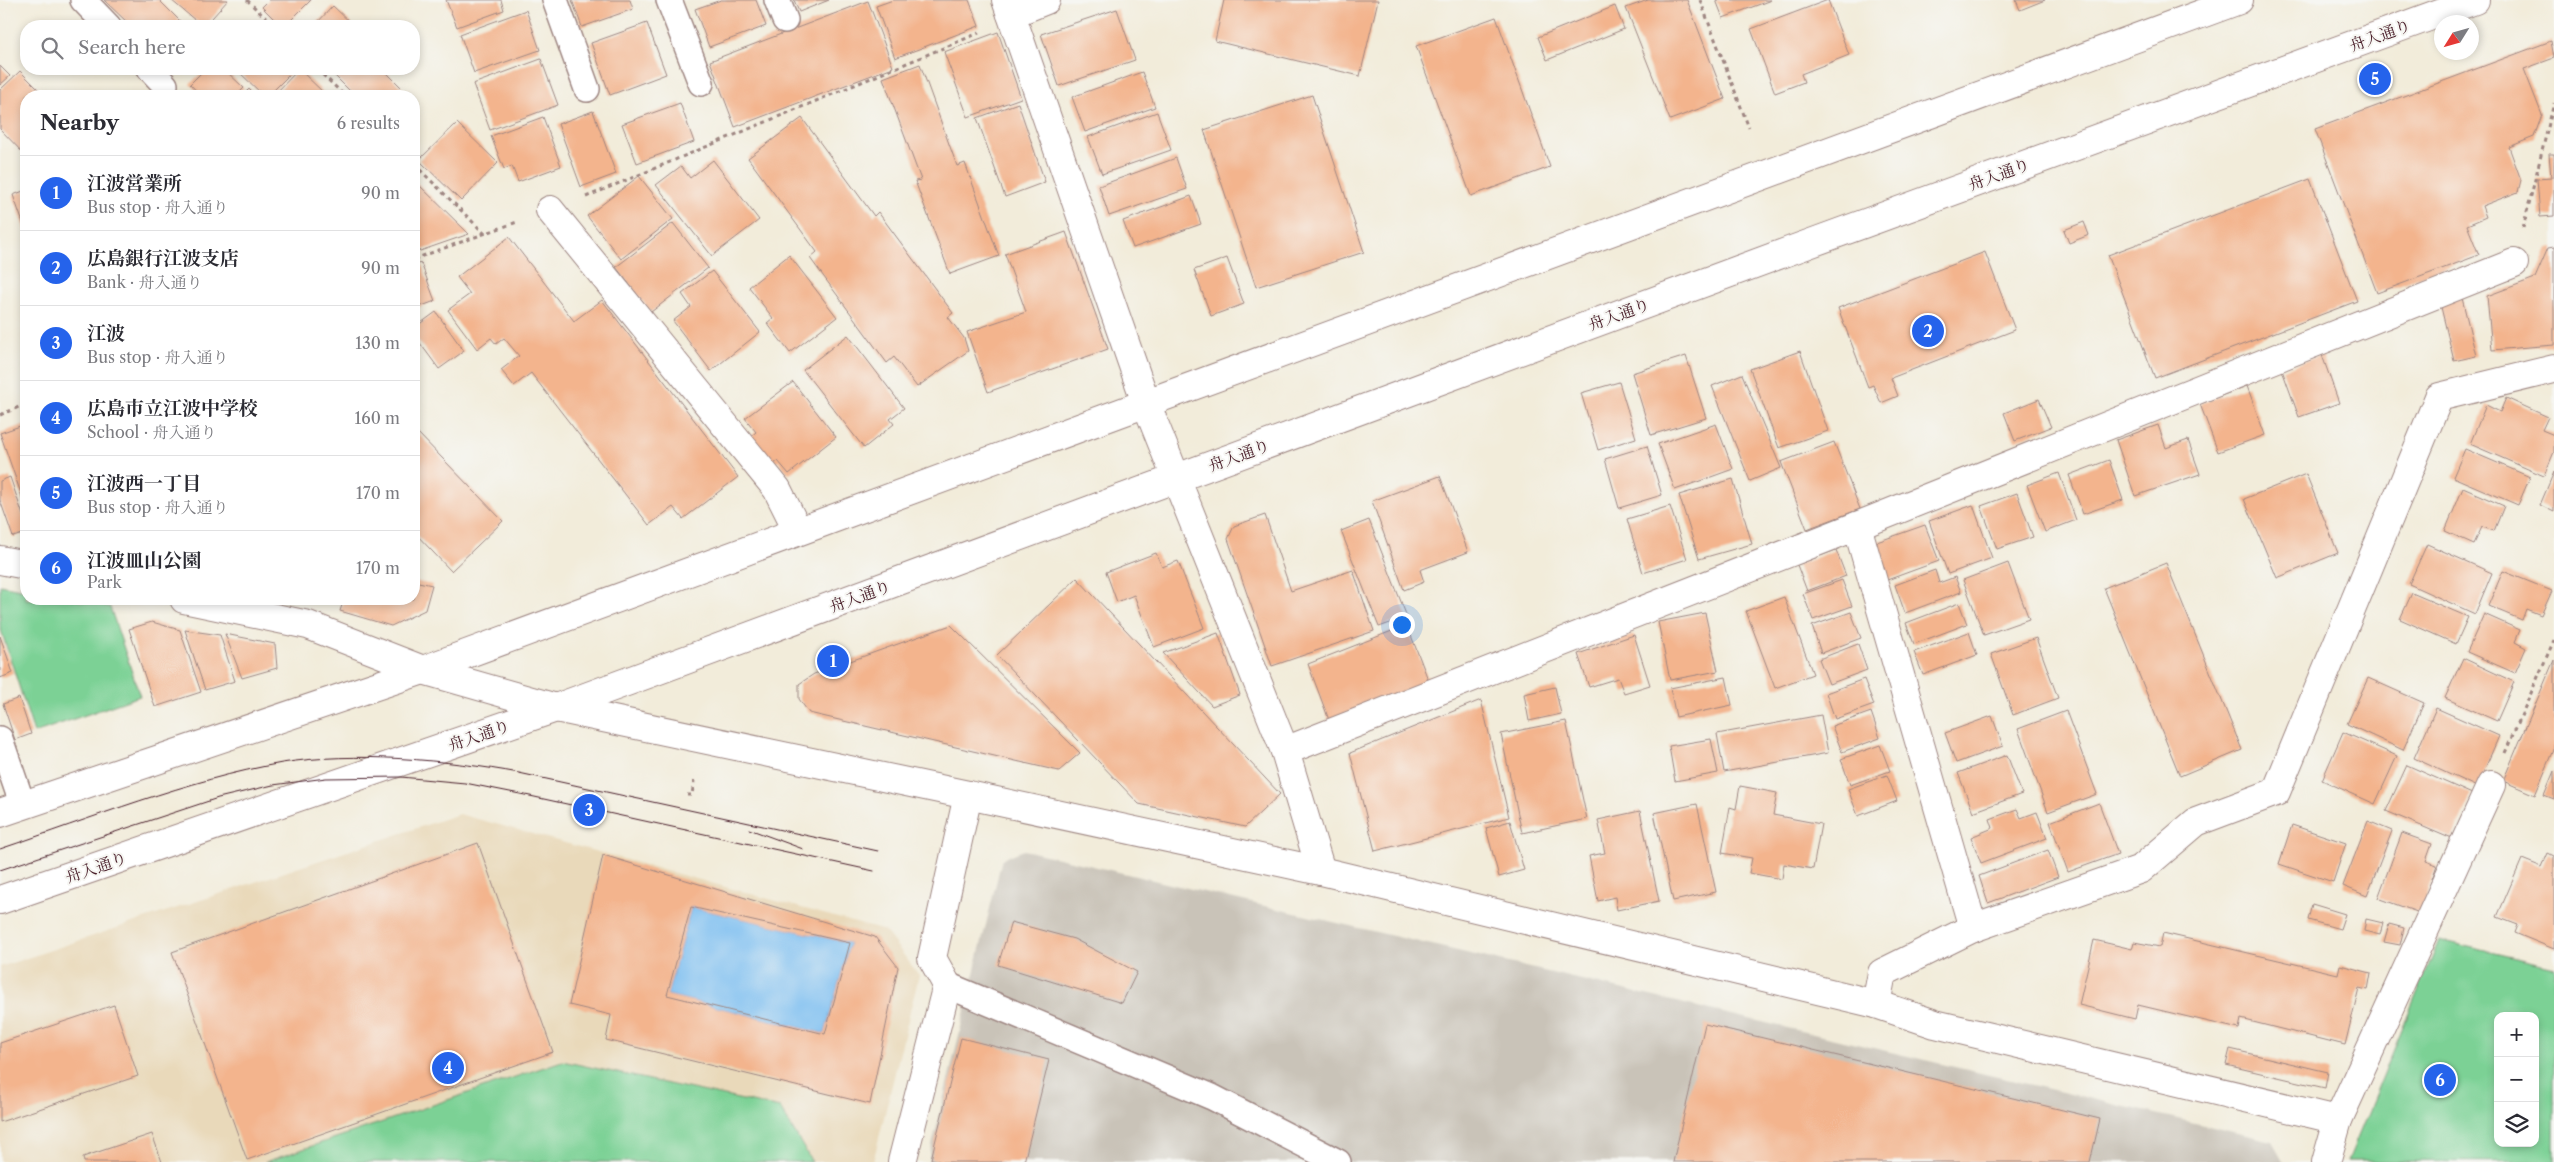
<!DOCTYPE html>
<html lang="en">
<head>
<meta charset="utf-8">
<style>
  body { margin:0; font-family:"Libre Caslon Text","Noto Serif JP",serif; background:#f2f2f3; color:#2b2b33 }
  .controls { position:absolute; right:15px; bottom:15px; display:grid; overflow:hidden; border-radius:10px; box-shadow:0 2px 8px #0003 }
  .controls button { width:45px; height:45px; display:grid; place-items:center; padding:0; border:0; border-bottom:1px solid #e1e1e2; background:#fff; color:#2b2b33; font:25px sans-serif }
  .compass { position:absolute; left:2434px; top:15px; width:45px; height:45px; border-radius:50%; background:#fff; box-shadow:0 2px 8px #0003; rotate:233deg }
  .you { position:absolute; left:1401px; top:624px; width:18px; height:18px; margin:-12px; border:4px solid #fff; border-radius:50%; background:#1a73e8; box-shadow:0 0 0 8px #1a73e833 }
  .badge { display:grid; place-items:center; width:32px; height:32px; border-radius:50%; background:#2563eb; color:#fff; font-size:16px; font-weight:700 }
  .pin { position:absolute; translate:-50% -50%; border:2px solid #fff; box-shadow:0 1px 5px #0006 }
  .list { margin:0; padding:0; list-style:none }
  h2 { display:flex; justify-content:space-between; align-items:center; height:65px; margin:0; padding:0 20px; font-size:21px }
  h2 small { font-size:16px; font-weight:400; color:#7c7c81 }
  .list li { display:grid; grid-template-columns:32px 1fr auto; gap:15px; align-items:center; box-sizing:border-box; height:75px; padding:0 20px; border-top:1px solid #e1e1e2 }
  .list b { display:block; font-size:19px; white-space:nowrap }
  .list p { margin:0; font-size:16px; white-space:nowrap; color:#7c7c81 }
  .list em { font-size:16px; font-style:normal; color:#7c7c81 }
  .icon { flex:none; width:28px; height:28px; fill:none; stroke:currentColor; stroke-width:2; stroke-linecap:round; stroke-linejoin:round }
  .map { position:relative; flex:none; width:2554px; height:1162px; overflow:hidden }
  .search { position:absolute; background:#fff; box-shadow:0 2px 8px #0003; left:20px; top:20px; width:400px; height:55px; display:flex; align-items:center; gap:12px; box-sizing:border-box; padding:0 18px; border-radius:20px; color:#7c7c81; font-size:19px }
  .panel { position:absolute; background:#fff; box-shadow:0 2px 8px #0003; left:20px; top:90px; width:400px; height:515px; border-radius:20px }
  .map>svg:first-child { display:block }
  .built { fill:#e9d9ba }
  .industrial { fill:#c9c3b8 }
  .green { fill:#7bd195; stroke:#627860; fill-rule:evenodd }
  .water { fill:#7bbef1; stroke:#626e8e }
  .building { fill:#f3b48d; fill-rule:evenodd }
  .lines { fill:none; stroke-linecap:round; stroke-linejoin:round }
  .service-casing { stroke:#9e8682; stroke-width:28 }
  .minor-casing { stroke:#9e8682; stroke-width:30 }
  .tertiary-casing { stroke:#9e8682; stroke-width:30 }
  .path { stroke:#9e8682; stroke-width:3; stroke-dasharray:4 4; stroke-linecap:butt }
  .service { stroke:#fff; stroke-width:25 }
  .minor { stroke:#fff; stroke-width:28 }
  .tertiary { stroke:#fff; stroke-width:28 }
  .tram { stroke:#4a1f2b; stroke-width:1 }
  .labels { text-anchor:middle; dominant-baseline:central; stroke-width:4; stroke-linejoin:round; paint-order:stroke }
  .street-label { font-size:16px; fill:#4a1f2b; stroke:#f6f6f2 }
</style>
</head>
<body>
<div class="map">
<svg width="2554" height="1162" viewBox="0 0 2554 1162">
  <rect width="100%" height="100%" fill="#f6f6f2"/>
  <filter id="ink" filterUnits="userSpaceOnUse"><feTurbulence type="fractalNoise" baseFrequency=".02" numOctaves="2"/><feDisplacementMap in="SourceGraphic" scale="10" xChannelSelector="R" yChannelSelector="G"/><feConvolveMatrix kernelMatrix="1 2 1 2 8 2 1 2 1" color-interpolation-filters="sRGB"/></filter>
  <filter id="wash" filterUnits="userSpaceOnUse"><feTurbulence type="fractalNoise" baseFrequency=".0096" numOctaves="4" result="noise"/><feDisplacementMap in="SourceGraphic" scale="20" xChannelSelector="R" yChannelSelector="G"/><feGaussianBlur stdDeviation="1.12" result="paint"/><feColorMatrix in="noise" values="0 0 0 0 0 0 0 0 0 0 0 0 0 0 0 0 0 1.4 0 .05"/><feComposite in="paint" operator="in"/></filter>
  <g filter="url(#wash)">
    <rect width="100%" height="100%" fill="#f2ecda"/>
    <path class="built" d="M459 814 885 931 919 975 873 1162H0V967Z"/>
    <path class="industrial" d="M1024 850 2272 1141 2284 1162H928L1002 859Z"/>
    <g class="green">
      <path d="M0 585 26 590V599H69L110 607 140 696 34 733 0 627Z"/>
      <path d="M2439 940 2554 967V1162L2348 1161ZM2498 1016H2535V1143H2498Z"/>
      <path d="M562 1061 780 1108 812 1162H265Z"/>
    </g>
    <path class="water" d="M691 907 850 943 825 1034 667 995Z"/>
    <g id="blocks">
      <g class="building">
        <path d="M104 0H159L185 26H131Z"/>
        <path d="M171 0H228L205 26H202Z"/>
        <path d="M269 0H311L285 26H281L262 7Z"/>
        <path d="M446 0H501L504 10 457 27Z"/>
        <path d="M572 0H630L633 9 582 27Z"/>
        <path d="M721 0H756L766 26 709 47 695 9Z"/>
        <path d="M794 0H829L799 12Z"/>
        <path d="M893 0H969L979 26 895 58 876 6Z"/>
        <path d="M1224 0H1378L1360 76 1215 41Z"/>
        <path d="M1648 0H1687L1725 99 1670 120 1626 8Z"/>
        <path d="M1716 0H1771L1723 18Z"/>
        <path d="M1828 0 1849 55 1801 74 1804 82 1775 93 1751 29Z"/>
        <path d="M2016 0H2045L2020 10Z"/>
        <path d="M868 1 893 67 735 127 710 61Z"/>
        <path d="M333 6 354 26H314Z"/>
        <path d="M1615 6 1624 29 1547 60 1538 37Z"/>
        <path d="M1117 9 1135 60 1059 86 1041 34Z"/>
        <path d="M526 10 540 50 474 73 460 34Z"/>
        <path d="M1496 17 1550 167 1471 196 1416 46Z"/>
        <path d="M647 23 666 74 610 95 591 43Z"/>
        <path d="M998 32 1021 98 968 117 944 52Z"/>
        <path d="M2551 41 2554 58 2524 69 2542 115 2534 137 2509 147 2521 180 2518 192 2482 206 2486 217 2467 225 2479 255 2377 293 2315 129Z"/>
        <path d="M541 59 558 105 490 130 473 84Z"/>
        <path d="M920 64 957 166 965 163 999 256 950 274 915 181 921 180 883 78Z"/>
        <path d="M0 66 10 76 0 85Z"/>
        <path d="M205 69H224L244 88 236 96H201L190 84Z"/>
        <path d="M236 69H295L268 96H264Z"/>
        <path d="M299 69 327 96H273Z"/>
        <path d="M336 69H383L408 94 406 96H355L332 73Z"/>
        <path d="M20 71 45 96H26V156L0 129V90Z"/>
        <path d="M1142 72 1155 107 1085 132 1072 97Z"/>
        <path d="M249 89 256 96H242Z"/>
        <path d="M1312 95 1364 252 1256 287 1204 130Z"/>
        <path d="M680 103 694 142 637 163 622 124Z"/>
        <path d="M1018 103 1045 182 1005 197 977 118Z"/>
        <path d="M593 111 616 174 581 187 558 124Z"/>
        <path d="M1157 112 1171 150 1102 174 1088 137Z"/>
        <path d="M543 117 561 166 518 182 512 166 504 169 491 136Z"/>
        <path d="M802 118 874 216 878 212 953 313 948 317 964 338 968 351 917 387 894 357 887 363 810 258 817 252 748 158Z"/>
        <path d="M457 123 498 163 461 201 419 160Z"/>
        <path d="M2549 154H2554V216L2540 217 2537 179 2551 178Z"/>
        <path d="M1176 158 1187 189 1109 216 1099 186Z"/>
        <path d="M713 160 759 220 712 256 656 185 681 166 690 178Z"/>
        <path d="M639 176 673 219 621 259 587 216Z"/>
        <path d="M2310 179 2357 301 2155 378 2108 255Z"/>
        <path d="M414 180 469 234 420 251 414 245Z"/>
        <path d="M26 190V231L13 195Z"/>
        <path d="M1191 196 1201 224 1133 248 1123 221Z"/>
        <path d="M2084 222 2089 235 2069 243 2064 230Z"/>
        <path d="M673 223 708 268 651 312 616 267Z"/>
        <path d="M1066 232 1108 349 988 392 967 332 1026 312 1005 254Z"/>
        <path d="M509 237 574 321 602 300 738 477 683 519 673 507 649 525 531 373 514 386 501 370 519 356 504 338 496 344 491 338 477 349 448 310 470 294 457 277Z"/>
        <path d="M2554 247V345L2492 350 2487 296 2535 278 2548 248Z"/>
        <path d="M1985 252 2015 330 1891 378 1898 396 1881 403 1873 385 1868 387 1838 308Z"/>
        <path d="M789 255 837 317 790 353 767 323 773 318 749 287Z"/>
        <path d="M1227 258 1244 304 1211 316 1194 270Z"/>
        <path d="M421 263 435 301 414 309V265Z"/>
        <path d="M712 271 760 332 711 371 673 321 691 307 682 294Z"/>
        <path d="M2462 298 2476 356 2454 361 2440 303Z"/>
        <path d="M436 312 464 351 439 369 414 335V328Z"/>
        <path d="M848 335 904 408 890 419 894 424 864 448 803 370Z"/>
        <path d="M1800 351 1828 431 1779 448 1750 369Z"/>
        <path d="M2322 355 2339 403 2299 417 2282 370Z"/>
        <path d="M1686 356 1706 418 1651 435 1632 373Z"/>
        <path d="M1742 374 1781 468 1750 481 1712 386Z"/>
        <path d="M793 382 836 437 789 474 778 461 771 466 749 438 756 432 745 418Z"/>
        <path d="M1619 382 1636 438 1598 450 1581 393Z"/>
        <path d="M2247 386 2265 435 2218 452 2200 404Z"/>
        <path d="M2506 398 2548 417 2542 430 2554 435V452L2544 476 2470 444 2486 405 2500 412Z"/>
        <path d="M2039 399 2051 427 2015 441 2004 413Z"/>
        <path d="M26 424V508L0 433Z"/>
        <path d="M1716 424 1733 469 1675 490 1658 444Z"/>
        <path d="M2158 425 2166 448 2188 440 2200 474 2135 496 2116 440Z"/>
        <path d="M414 429 503 521 451 571 414 532Z"/>
        <path d="M1834 442 1860 509 1807 529 1781 462Z"/>
        <path d="M1647 446 1662 495 1619 508 1605 459Z"/>
        <path d="M2465 449 2530 477 2518 505 2453 477Z"/>
        <path d="M2109 460 2123 500 2083 514 2069 475Z"/>
        <path d="M2554 472V512L2540 505Z"/>
        <path d="M2059 473 2076 520 2045 532 2027 485Z"/>
        <path d="M2306 474 2338 553 2277 578 2244 499Z"/>
        <path d="M1440 476 1468 552 1420 570 1424 582 1404 590 1372 501Z"/>
        <path d="M10 477 26 524V533L13 537 0 500V481Z"/>
        <path d="M1733 479 1752 544 1699 559 1679 495Z"/>
        <path d="M2463 488 2504 506 2494 531 2482 527 2474 544 2445 531Z"/>
        <path d="M2017 493 2033 537 1997 549 1981 506Z"/>
        <path d="M1973 505 1992 558 1948 574 1929 521Z"/>
        <path d="M1670 506 1687 559 1643 573 1627 519Z"/>
        <path d="M1265 515 1291 591 1353 570 1374 631 1272 666 1228 539 1234 526Z"/>
        <path d="M1369 520 1407 617 1379 627 1341 531Z"/>
        <path d="M1925 525 1939 561 1887 580 1874 543Z"/>
        <path d="M2427 544 2492 573 2475 614 2409 584Z"/>
        <path d="M1836 550 1846 576 1807 591 1797 565Z"/>
        <path d="M1156 553 1162 567 1178 561 1204 628 1154 647 1134 595 1117 602 1106 572Z"/>
        <path d="M2008 563 2029 619 1984 635 1963 580Z"/>
        <path d="M2166 563 2242 750 2180 776 2104 588Z"/>
        <path d="M1935 570 1939 583 1955 577 1961 592 1905 613 1895 585Z"/>
        <path d="M2503 571 2552 591 2541 615 2526 609 2522 620 2488 606Z"/>
        <path d="M1077 578 1280 794 1245 827 1139 804 997 655Z"/>
        <path d="M1842 580 1852 606 1813 620 1803 594Z"/>
        <path d="M414 581 432 585 425 610 391 626 340 611 344 599H414Z"/>
        <path d="M2412 593 2468 617 2456 644 2400 619Z"/>
        <path d="M1784 597 1813 674 1775 688 1746 611Z"/>
        <path d="M1959 603 1967 624 1914 644 1906 623Z"/>
        <path d="M1851 612 1861 638 1821 653 1812 626Z"/>
        <path d="M1705 613 1718 671 1670 680 1658 622Z"/>
        <path d="M2484 614 2520 630 2515 642 2526 648 2515 673 2467 652Z"/>
        <path d="M152 622 180 630 201 692 155 707 129 629Z"/>
        <path d="M951 625 1080 753 1059 771 809 713 799 699V684L814 674Z"/>
        <path d="M1407 625 1429 682 1329 720 1308 664Z"/>
        <path d="M185 630 220 635 235 681 205 690Z"/>
        <path d="M1969 632 1977 655 1923 675 1914 652Z"/>
        <path d="M1218 633 1240 695 1212 706 1163 653Z"/>
        <path d="M225 634 275 644 277 668 242 678Z"/>
        <path d="M1634 635 1650 685 1624 693 1618 678 1589 687 1578 654Z"/>
        <path d="M0 636 13 673 0 678Z"/>
        <path d="M2036 638 2058 698 2013 715 1991 654Z"/>
        <path d="M1858 644 1867 670 1829 684 1819 659Z"/>
        <path d="M2463 658 2514 682 2497 721 2445 698Z"/>
        <path d="M2554 660V750L2535 795 2503 781Z"/>
        <path d="M1726 677 1732 705 1676 717 1670 688Z"/>
        <path d="M2368 678 2424 703 2403 750 2347 724Z"/>
        <path d="M1864 679 1874 705 1835 719 1826 693Z"/>
        <path d="M1555 687 1561 714 1529 721 1524 694Z"/>
        <path d="M19 698 31 734 15 740 3 704Z"/>
        <path d="M1481 700 1509 817 1375 851 1350 753Z"/>
        <path d="M2436 708 2499 736 2477 787 2414 758Z"/>
        <path d="M2066 711 2097 794 2048 812 2018 729Z"/>
        <path d="M1871 712 1880 738 1842 752 1832 726Z"/>
        <path d="M1821 715 1828 753 1724 772 1717 734Z"/>
        <path d="M1992 716 2003 746 1956 763 1945 733Z"/>
        <path d="M1566 721 1587 819 1522 833 1501 734Z"/>
        <path d="M2343 732 2397 756 2375 804 2322 780Z"/>
        <path d="M1711 739 1718 773 1675 781 1669 746Z"/>
        <path d="M1880 745 1890 771 1850 785 1841 759Z"/>
        <path d="M2007 755 2022 794 1973 812 1958 773Z"/>
        <path d="M2407 765 2472 794 2452 839 2386 811Z"/>
        <path d="M2554 771V799L2544 795Z"/>
        <path d="M1887 775 1897 801 1858 816 1848 789Z"/>
        <path d="M1740 786 1777 793 1773 815 1821 824 1813 869 1784 864 1782 879 1749 873 1752 858 1722 853 1730 807 1736 809Z"/>
        <path d="M2099 803 2118 854 2068 872 2050 822Z"/>
        <path d="M1697 804 1716 892 1673 901 1654 813Z"/>
        <path d="M2017 809 2021 818 2037 812 2047 838 1981 863 1971 837 1993 828 1990 819Z"/>
        <path d="M1640 811 1659 901 1617 910 1615 897 1598 901 1589 856 1605 853 1598 820Z"/>
        <path d="M1510 821 1524 870 1499 877 1486 828Z"/>
        <path d="M2368 821 2392 831 2367 896 2343 886Z"/>
        <path d="M2292 825 2346 843 2333 882 2279 864Z"/>
        <path d="M2402 833 2432 844 2426 861 2437 865 2420 913 2378 898Z"/>
        <path d="M478 843 553 1052 247 1160 172 952Z"/>
        <path d="M2048 850 2058 877 1988 903 1979 876Z"/>
        <path d="M2548 853 2554 856V949L2515 933 2518 925 2497 917 2522 859 2542 867Z"/>
        <path d="M603 855 875 937 898 967 870 1104 606 1040 611 1015 569 1005ZM691 907 850 943 825 1034 667 995Z"/>
        <path d="M2312 904 2345 914 2340 929 2308 920Z"/>
        <path d="M2366 919 2383 923 2380 935 2364 931Z"/>
        <path d="M1011 922 1074 939 1137 972 1122 1003 998 965Z"/>
        <path d="M2389 924 2404 928 2400 945 2384 942Z"/>
        <path d="M2163 933 2338 974 2340 965 2371 973 2368 990 2359 988 2345 1045 2241 1019 2239 1029 2138 1005 2135 1019 2079 1005 2094 940 2132 949 2134 942 2160 947Z"/>
        <path d="M114 1005 138 1076 0 1122V1043Z"/>
        <path d="M1705 1024 2100 1119 2090 1162H1673Z"/>
        <path d="M961 1038 1049 1060 1024 1162H942L931 1159Z"/>
        <path d="M2230 1049 2328 1072 2325 1088 2226 1065Z"/>
        <path d="M152 1134 162 1162H84L83 1157Z"/>
      </g>
    </g>
  </g>
  <g filter="url(#ink)">
    <use href="#blocks" fill-opacity="0" stroke="#9e8682" stroke-width="1"/>
    <g class="lines">
      <g class="service-casing">
        <g id="service">
          <path d="M83 0 108 26"/>
          <path d="M555 0 587 89"/>
          <path d="M669 0 701 83"/>
          <path d="M777 0 785 20"/>
          <path d="M150 69 165 85"/>
          <path d="M0 739 23 806"/>
          <path d="M947 985 1212 1097 1338 1162"/>
        </g>
      </g>
      <g class="minor-casing">
        <g id="minor">
          <path d="M1006 0 1146 403 1285 751 1321 871"/>
          <path d="M1011 14 1046 0"/>
          <path d="M550 210 777 489 798 531"/>
          <path d="M1857 526 1973 928"/>
          <path d="M0 560 26 565"/>
          <path d="M184 599 308 625 423 670 556 708"/>
          <path d="M1285 751 1857 526 2514 263"/>
          <path d="M1876 1004 1882 973 1973 928 2141 869 2196 822 2276 792 2439 397 2554 369"/>
          <path d="M902 1162 947 985 932 958 968 795 1321 871 1876 1004 1935 1024 2338 1120"/>
          <path d="M2326 1162 2338 1120 2491 785"/>
        </g>
      </g>
      <g class="tertiary-casing">
        <g id="tertiary">
          <path d="M556 708 968 795"/>
          <path d="M0 813 423 670 2239 0"/>
          <path d="M0 900 556 708 1792 250 2475 0"/>
        </g>
      </g>
      <g class="path">
        <path d="M247 0 274 26"/>
        <path d="M1700 0 1749 128"/>
        <path d="M317 69 345 96"/>
        <path d="M414 164 485 234"/>
        <path d="M586 197 979 33"/>
        <path d="M2523 228 2554 103"/>
        <path d="M414 259 517 222"/>
        <path d="M0 415 26 404"/>
        <path d="M2505 753 2554 640"/>
        <path d="M687 795H692L694 781"/>
      </g>
      <use href="#service" class="service"/>
      <use href="#minor" class="minor"/>
      <use href="#tertiary" class="tertiary"/>
      <g class="tram">
        <path d="M749 829 803 849"/>
        <path d="M0 849C93 818 186 780 282 763 354 751 448 760 519 773L878 851"/>
        <path d="M0 870 218 798 273 785 326 778 401 777 465 783 530 796 874 871"/>
      </g>
    </g>
  </g>
  <g class="labels">
    <g class="street-label">
      <text transform="translate(2380 35) rotate(-20)">舟入通り</text>
      <text transform="translate(1999 174) rotate(-20)">舟入通り</text>
      <text transform="translate(1619 314) rotate(-20)">舟入通り</text>
      <text transform="translate(1239 455) rotate(-20)">舟入通り</text>
      <text transform="translate(860 596) rotate(-20)">舟入通り</text>
      <text transform="translate(479 735) rotate(-19)">舟入通り</text>
      <text transform="translate(96 867) rotate(-19)">舟入通り</text>
    </g>
  </g>
</svg>
<div class="controls">
<button>+</button>
<button>−</button>
<button><svg class="icon" aria-label="layers" viewBox="0 0 24 24"><path d="M12 4l9 5-9 5-9-5zM3 14l9 5 9-5"/></svg></button>
</div>
<svg class="compass" viewBox="-18 -18 36 36"><path d="M0-13l5 13h-10z" fill="#e53935"/><path d="M0 13l5-13h-10z" fill="#7c7c81"/></svg>
<div class="you"></div>
<div class="pin badge" style="left:833px;top:661px">1</div>
<div class="pin badge" style="left:1928px;top:331px">2</div>
<div class="pin badge" style="left:589px;top:810px">3</div>
<div class="pin badge" style="left:448px;top:1068px">4</div>
<div class="pin badge" style="left:2375px;top:79px">5</div>
<div class="pin badge" style="left:2440px;top:1080px">6</div>
<div class="search"><svg class="icon" aria-label="search" viewBox="0 0 24 24"><circle cx="10" cy="10" r="6"/><path d="M15 15l6 6"/></svg>Search here</div>
<section class="panel">
<h2>Nearby<small>6 results</small></h2>
<ul class="list">
<li><span class="badge">1</span><div><b>江波営業所</b><p>Bus stop · 舟入通り</p></div><em>90 m</em></li>
<li><span class="badge">2</span><div><b>広島銀行江波支店</b><p>Bank · 舟入通り</p></div><em>90 m</em></li>
<li><span class="badge">3</span><div><b>江波</b><p>Bus stop · 舟入通り</p></div><em>130 m</em></li>
<li><span class="badge">4</span><div><b>広島市立江波中学校</b><p>School · 舟入通り</p></div><em>160 m</em></li>
<li><span class="badge">5</span><div><b>江波西一丁目</b><p>Bus stop · 舟入通り</p></div><em>170 m</em></li>
<li><span class="badge">6</span><div><b>江波皿山公園</b><p>Park</p></div><em>170 m</em></li>
</ul>
</section>
</div>
</body>
</html>
